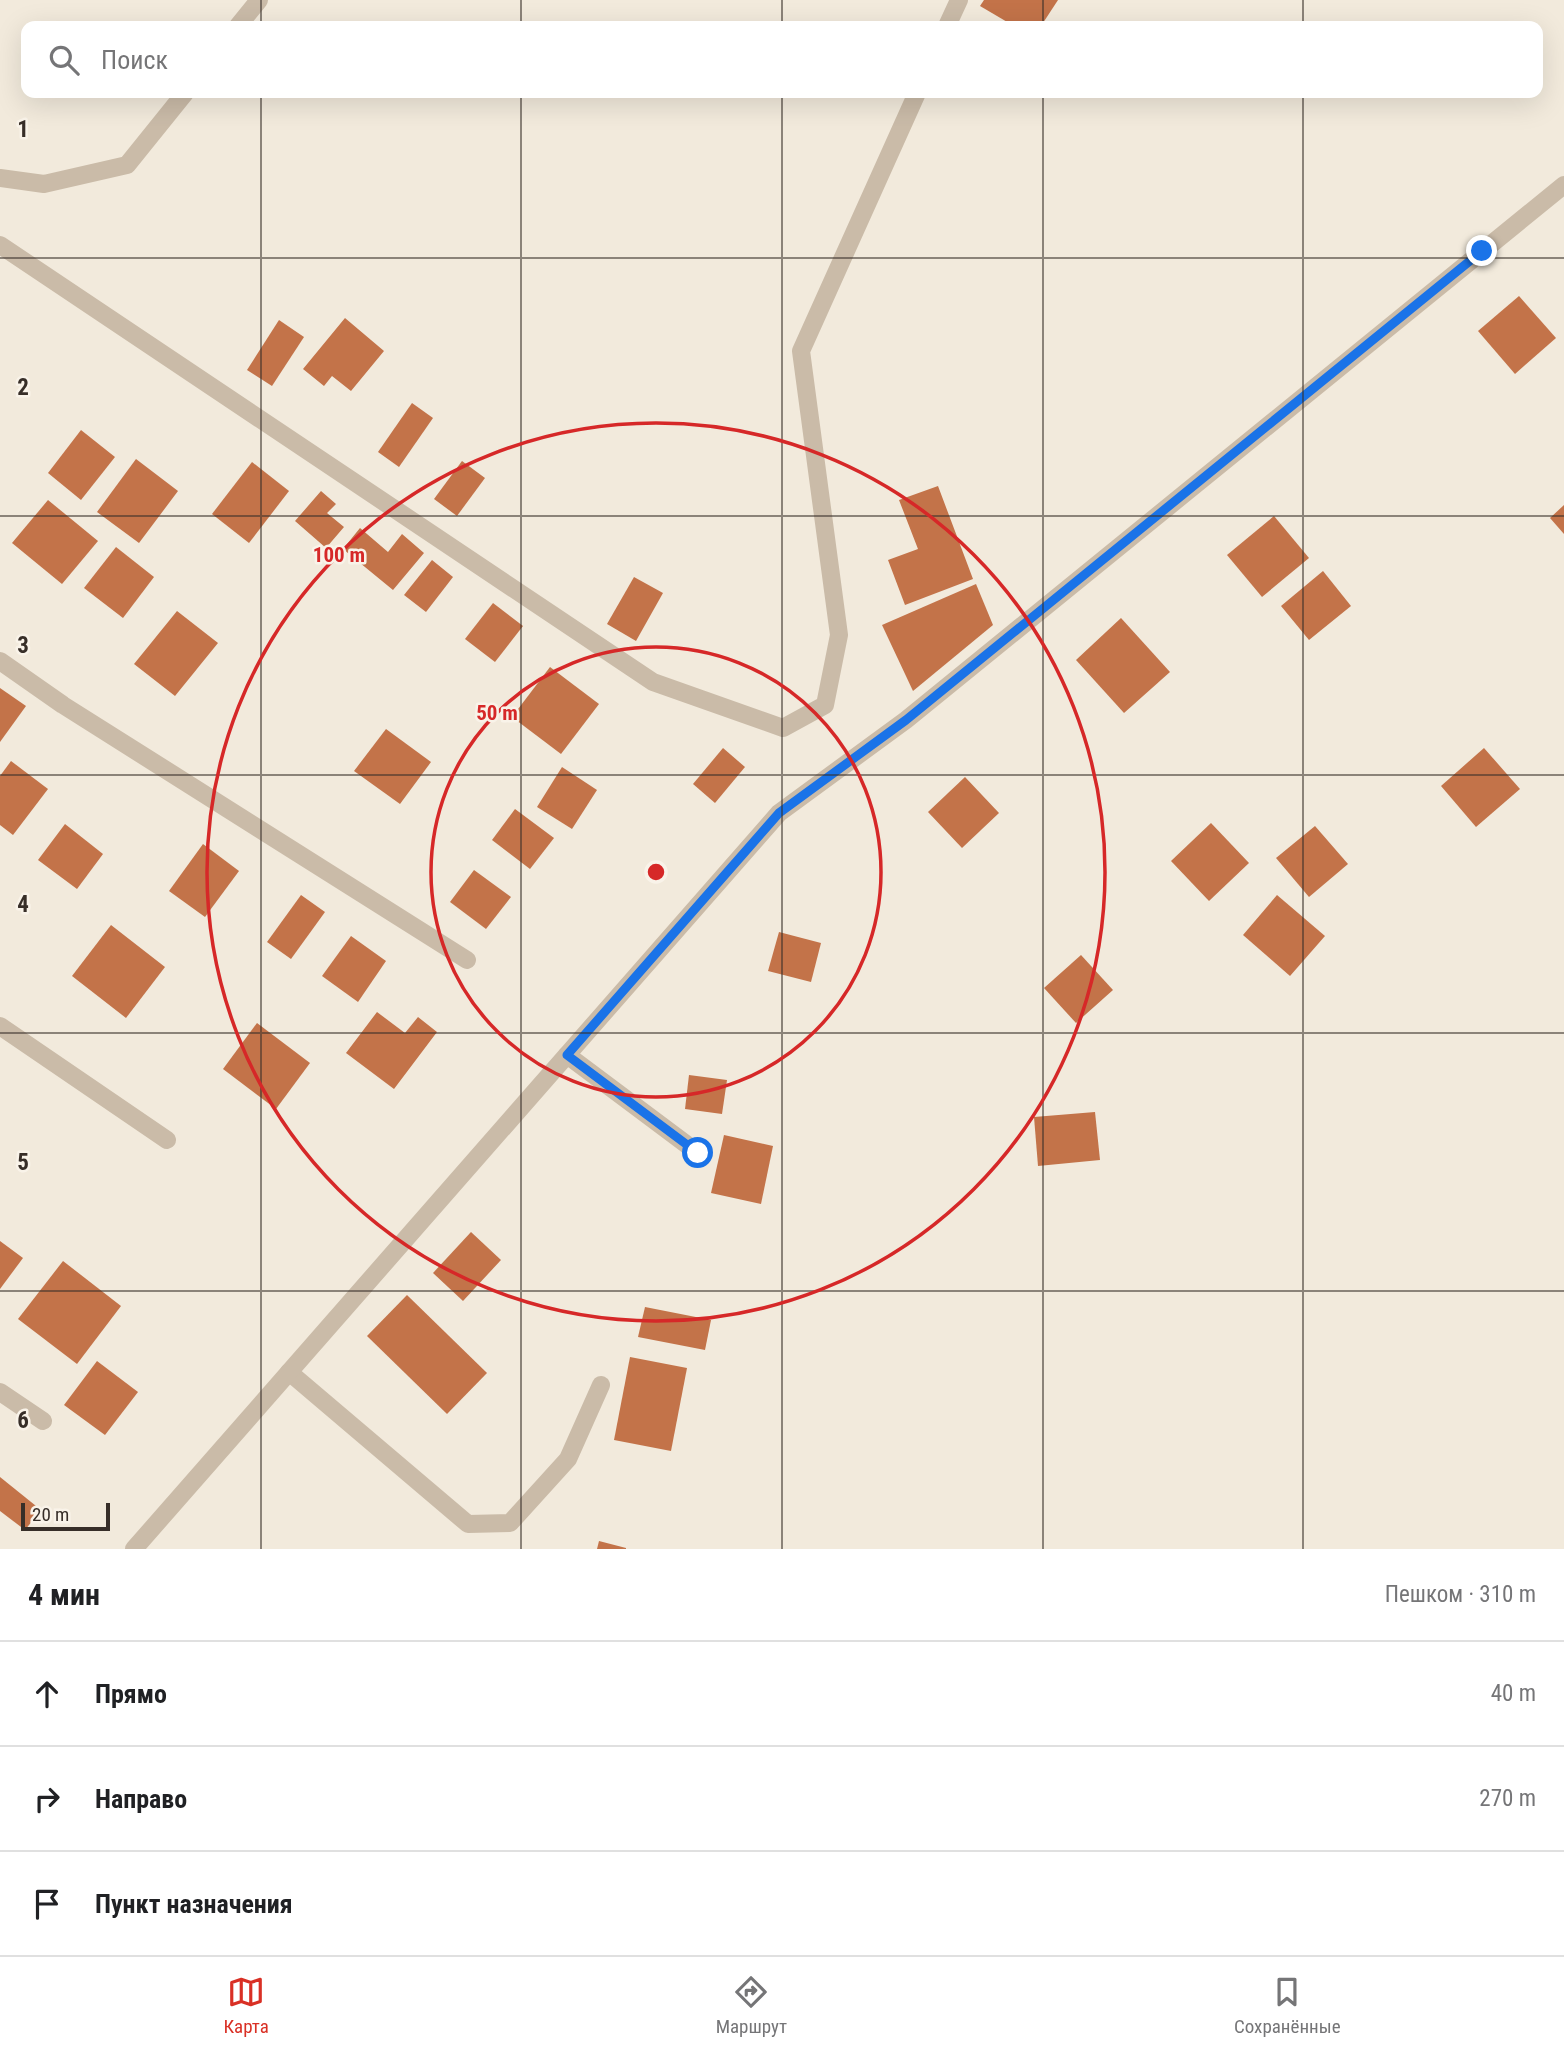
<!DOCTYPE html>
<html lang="ru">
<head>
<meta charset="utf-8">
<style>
  body { margin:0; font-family:"Roboto Condensed",sans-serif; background:#f2f2f2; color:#202124 }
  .scale { position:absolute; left:21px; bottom:18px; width:89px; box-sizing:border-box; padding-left:7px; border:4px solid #372e28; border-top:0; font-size:19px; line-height:24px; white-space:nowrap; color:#372e28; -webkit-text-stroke:5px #f9f3e9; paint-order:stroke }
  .stop { position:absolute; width:21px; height:21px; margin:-16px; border:5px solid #1a73e8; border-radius:50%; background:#fff }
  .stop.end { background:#1a73e8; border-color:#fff; box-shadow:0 2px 7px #0008 }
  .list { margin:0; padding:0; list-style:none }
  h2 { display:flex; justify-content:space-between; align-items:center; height:91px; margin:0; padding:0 28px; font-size:30px }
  h2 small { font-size:23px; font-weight:400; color:#757577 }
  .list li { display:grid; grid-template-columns:46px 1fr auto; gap:21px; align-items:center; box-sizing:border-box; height:105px; padding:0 28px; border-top:2px solid #e0e0e0 }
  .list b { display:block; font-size:26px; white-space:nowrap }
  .list em { font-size:23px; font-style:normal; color:#757577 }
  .icon { flex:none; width:38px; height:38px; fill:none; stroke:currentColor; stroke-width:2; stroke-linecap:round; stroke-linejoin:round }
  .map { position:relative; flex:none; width:1564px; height:1549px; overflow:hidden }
  .search { position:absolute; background:#fff; box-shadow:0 7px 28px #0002; left:21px; right:21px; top:21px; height:77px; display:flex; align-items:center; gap:18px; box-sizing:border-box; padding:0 24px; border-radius:14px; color:#757577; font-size:26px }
  .sheet { height:406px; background:#fff }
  nav { display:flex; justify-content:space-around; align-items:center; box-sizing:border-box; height:98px; border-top:2px solid #e0e0e0; background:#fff; font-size:19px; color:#757577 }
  nav a { display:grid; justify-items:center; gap:4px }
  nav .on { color:#d93025 }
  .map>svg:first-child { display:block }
  .building { fill:#c37349 }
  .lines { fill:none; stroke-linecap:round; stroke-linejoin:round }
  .street { stroke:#cabba8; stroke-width:18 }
  .route { stroke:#1a73e8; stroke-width:9 }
  .grid { fill:none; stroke:#372e28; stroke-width:2; stroke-opacity:0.55 }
  .ring { fill:none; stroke:#d62828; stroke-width:3.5 }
  .grid-label { font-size:23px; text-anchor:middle; font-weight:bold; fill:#372e28; stroke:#f9f3e9; stroke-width:5; stroke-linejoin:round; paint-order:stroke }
  .centre { fill:#d62828; stroke:#f9f3e9; stroke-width:3.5 }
  .ring-label { font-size:21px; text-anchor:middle; font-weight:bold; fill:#d62828; stroke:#f9f3e9; stroke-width:5; stroke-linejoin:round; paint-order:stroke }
</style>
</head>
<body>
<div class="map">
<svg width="1564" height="1549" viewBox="0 0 1564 1549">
  <rect width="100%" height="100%" fill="#f2eadc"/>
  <g class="building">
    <path d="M984 0H1058L1041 26H1014L980 6Z"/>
    <path d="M1519 296 1556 338 1515 374 1478 331Z"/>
    <path d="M345 318 384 351 351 391 332 376 324 386 303 369Z"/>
    <path d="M279 320 304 337 272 386 247 370Z"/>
    <path d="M412 403 433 418 399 467 378 452Z"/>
    <path d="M81 430 115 457 81 500 48 473Z"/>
    <path d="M136 459 178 491 139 543 97 512Z"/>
    <path d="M462 461 485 478 457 516 434 499Z"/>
    <path d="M252 462 289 491 249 543 212 514Z"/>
    <path d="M938 486 973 579 905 605 888 560 918 549 899 500Z"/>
    <path d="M321 491 336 504 327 513 344 527 326 548 295 521Z"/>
    <path d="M48 500 98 541 62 584 12 543Z"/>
    <path d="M1564 505V534L1550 518Z"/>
    <path d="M1274 516 1309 558 1262 597 1227 555Z"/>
    <path d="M360 528 388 552 402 534 424 553 393 590 343 549Z"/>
    <path d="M116 547 154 577 123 618 84 588Z"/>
    <path d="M432 560 453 577 426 612 404 595Z"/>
    <path d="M1323 571 1351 606 1309 640 1281 606Z"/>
    <path d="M634 577 663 593 636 641 607 624Z"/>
    <path d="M976 584 993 625 913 691 882 625Z"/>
    <path d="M493 603 523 626 495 662 465 639Z"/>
    <path d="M177 611 218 643 175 696 134 664Z"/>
    <path d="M1121 618 1170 672 1124 713 1076 660Z"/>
    <path d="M550 667 599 704 561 754 512 717Z"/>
    <path d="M0 688 26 706 0 742Z"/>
    <path d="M386 729 431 762 400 804 354 771Z"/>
    <path d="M723 748 745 767 715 803 693 784Z"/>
    <path d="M1484 748 1520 789 1476 827 1441 786Z"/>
    <path d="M11 761 48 789 13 835 0 825V776Z"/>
    <path d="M562 767 597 790 572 829 537 807Z"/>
    <path d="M965 777 999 813 962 848 928 812Z"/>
    <path d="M515 809 554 838 530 869 492 840Z"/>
    <path d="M1211 823 1249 863 1209 901 1171 861Z"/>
    <path d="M65 824 103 854 77 889 38 860Z"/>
    <path d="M1315 826 1348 864 1309 897 1276 858Z"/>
    <path d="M203 844 239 871 205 917 169 891Z"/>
    <path d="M474 870 511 897 486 929 450 902Z"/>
    <path d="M301 895 325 912 291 959 267 942Z"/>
    <path d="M1277 895 1325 936 1290 976 1243 935Z"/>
    <path d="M111 925 165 967 126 1018 72 976Z"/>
    <path d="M779 932 821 943 811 982 768 971Z"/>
    <path d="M351 936 386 961 358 1002 322 976Z"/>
    <path d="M1081 955 1113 990 1076 1023 1044 988Z"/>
    <path d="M377 1012 405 1033 418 1017 437 1032 394 1089 346 1053Z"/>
    <path d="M257 1023 310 1063 276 1109 223 1069Z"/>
    <path d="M689 1075 727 1080 722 1114 685 1109Z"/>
    <path d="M1095 1112 1100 1160 1038 1166 1034 1117Z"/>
    <path d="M724 1135 773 1146 761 1204 711 1193Z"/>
    <path d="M471 1232 501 1260 463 1301 433 1273Z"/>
    <path d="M0 1241 23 1258 0 1289Z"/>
    <path d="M63 1261 121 1306 77 1364 18 1319Z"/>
    <path d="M407 1295 487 1373 447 1414 367 1336Z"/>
    <path d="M645 1307 711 1320 705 1350 638 1337Z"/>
    <path d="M630 1357 687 1368 671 1451 614 1440Z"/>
    <path d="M97 1361 138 1392 105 1435 64 1405Z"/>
    <path d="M0 1477 41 1510 25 1530 0 1511Z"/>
    <path d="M599 1541 626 1548V1549H597Z"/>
  </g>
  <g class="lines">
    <g class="street">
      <path d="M238 26 259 0"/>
      <path d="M947 26 959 0"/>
      <path d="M0 178 44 184 127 165 185 93"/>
      <path d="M0 245 653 682 783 728 825 705 839 635 801 351 917 93"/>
      <path d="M0 661 63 705 467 960"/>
      <path d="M0 1026 167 1140"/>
      <path d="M567 1055 698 1153"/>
      <path d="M289 1372 468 1524 510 1523 568 1459 601 1385"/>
      <path d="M0 1392 43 1421"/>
      <path d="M134 1549 779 813 906 720 1564 185"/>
    </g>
  </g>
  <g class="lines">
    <path class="route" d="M698 1153 567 1055 779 813 906 720 1482 251"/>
  </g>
  <path class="grid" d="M261 0V26M521 0V26M782 0V26M1043 0V26M1303 0V26M261 93V1549M521 93V1549M782 93V1549M1043 93V1549M1303 93V1549M0 258H1564M0 516H1564M0 775H1564M0 1033H1564M0 1291H1564"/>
  <g class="ring">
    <circle cx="656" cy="872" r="225"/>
    <circle cx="656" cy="872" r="449"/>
  </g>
  <g class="grid-label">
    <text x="23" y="137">1</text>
    <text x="23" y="395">2</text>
    <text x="23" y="653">3</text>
    <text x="23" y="912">4</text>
    <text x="23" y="1170">5</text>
    <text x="23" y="1428">6</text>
  </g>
  <circle cx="656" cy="872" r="10" class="centre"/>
  <g class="ring-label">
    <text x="339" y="562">100 m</text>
    <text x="497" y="720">50 m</text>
  </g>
</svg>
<div class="scale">20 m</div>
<div class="stop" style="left:698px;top:1153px"></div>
<div class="stop end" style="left:1482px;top:251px"></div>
<div class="search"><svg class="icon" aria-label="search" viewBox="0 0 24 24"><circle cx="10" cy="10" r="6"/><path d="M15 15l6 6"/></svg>Поиск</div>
</div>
<section class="sheet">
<h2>4 мин<small>Пешком · 310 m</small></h2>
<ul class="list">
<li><svg class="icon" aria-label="ahead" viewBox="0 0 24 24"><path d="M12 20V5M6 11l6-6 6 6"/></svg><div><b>Прямо</b></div><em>40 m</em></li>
<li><svg class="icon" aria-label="right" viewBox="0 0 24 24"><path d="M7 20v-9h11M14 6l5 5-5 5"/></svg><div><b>Направо</b></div><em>270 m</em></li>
<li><svg class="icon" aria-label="arrive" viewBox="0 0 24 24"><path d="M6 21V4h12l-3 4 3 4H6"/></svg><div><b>Пункт назначения</b></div></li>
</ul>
</section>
<nav>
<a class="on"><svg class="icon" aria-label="map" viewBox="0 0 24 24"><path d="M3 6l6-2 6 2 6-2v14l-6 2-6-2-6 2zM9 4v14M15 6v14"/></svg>Карта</a>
<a><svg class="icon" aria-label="directions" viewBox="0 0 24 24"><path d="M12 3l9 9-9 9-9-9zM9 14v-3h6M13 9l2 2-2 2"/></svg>Маршрут</a>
<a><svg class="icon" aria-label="saved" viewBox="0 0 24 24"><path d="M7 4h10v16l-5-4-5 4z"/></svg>Сохранённые</a>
</nav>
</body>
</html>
